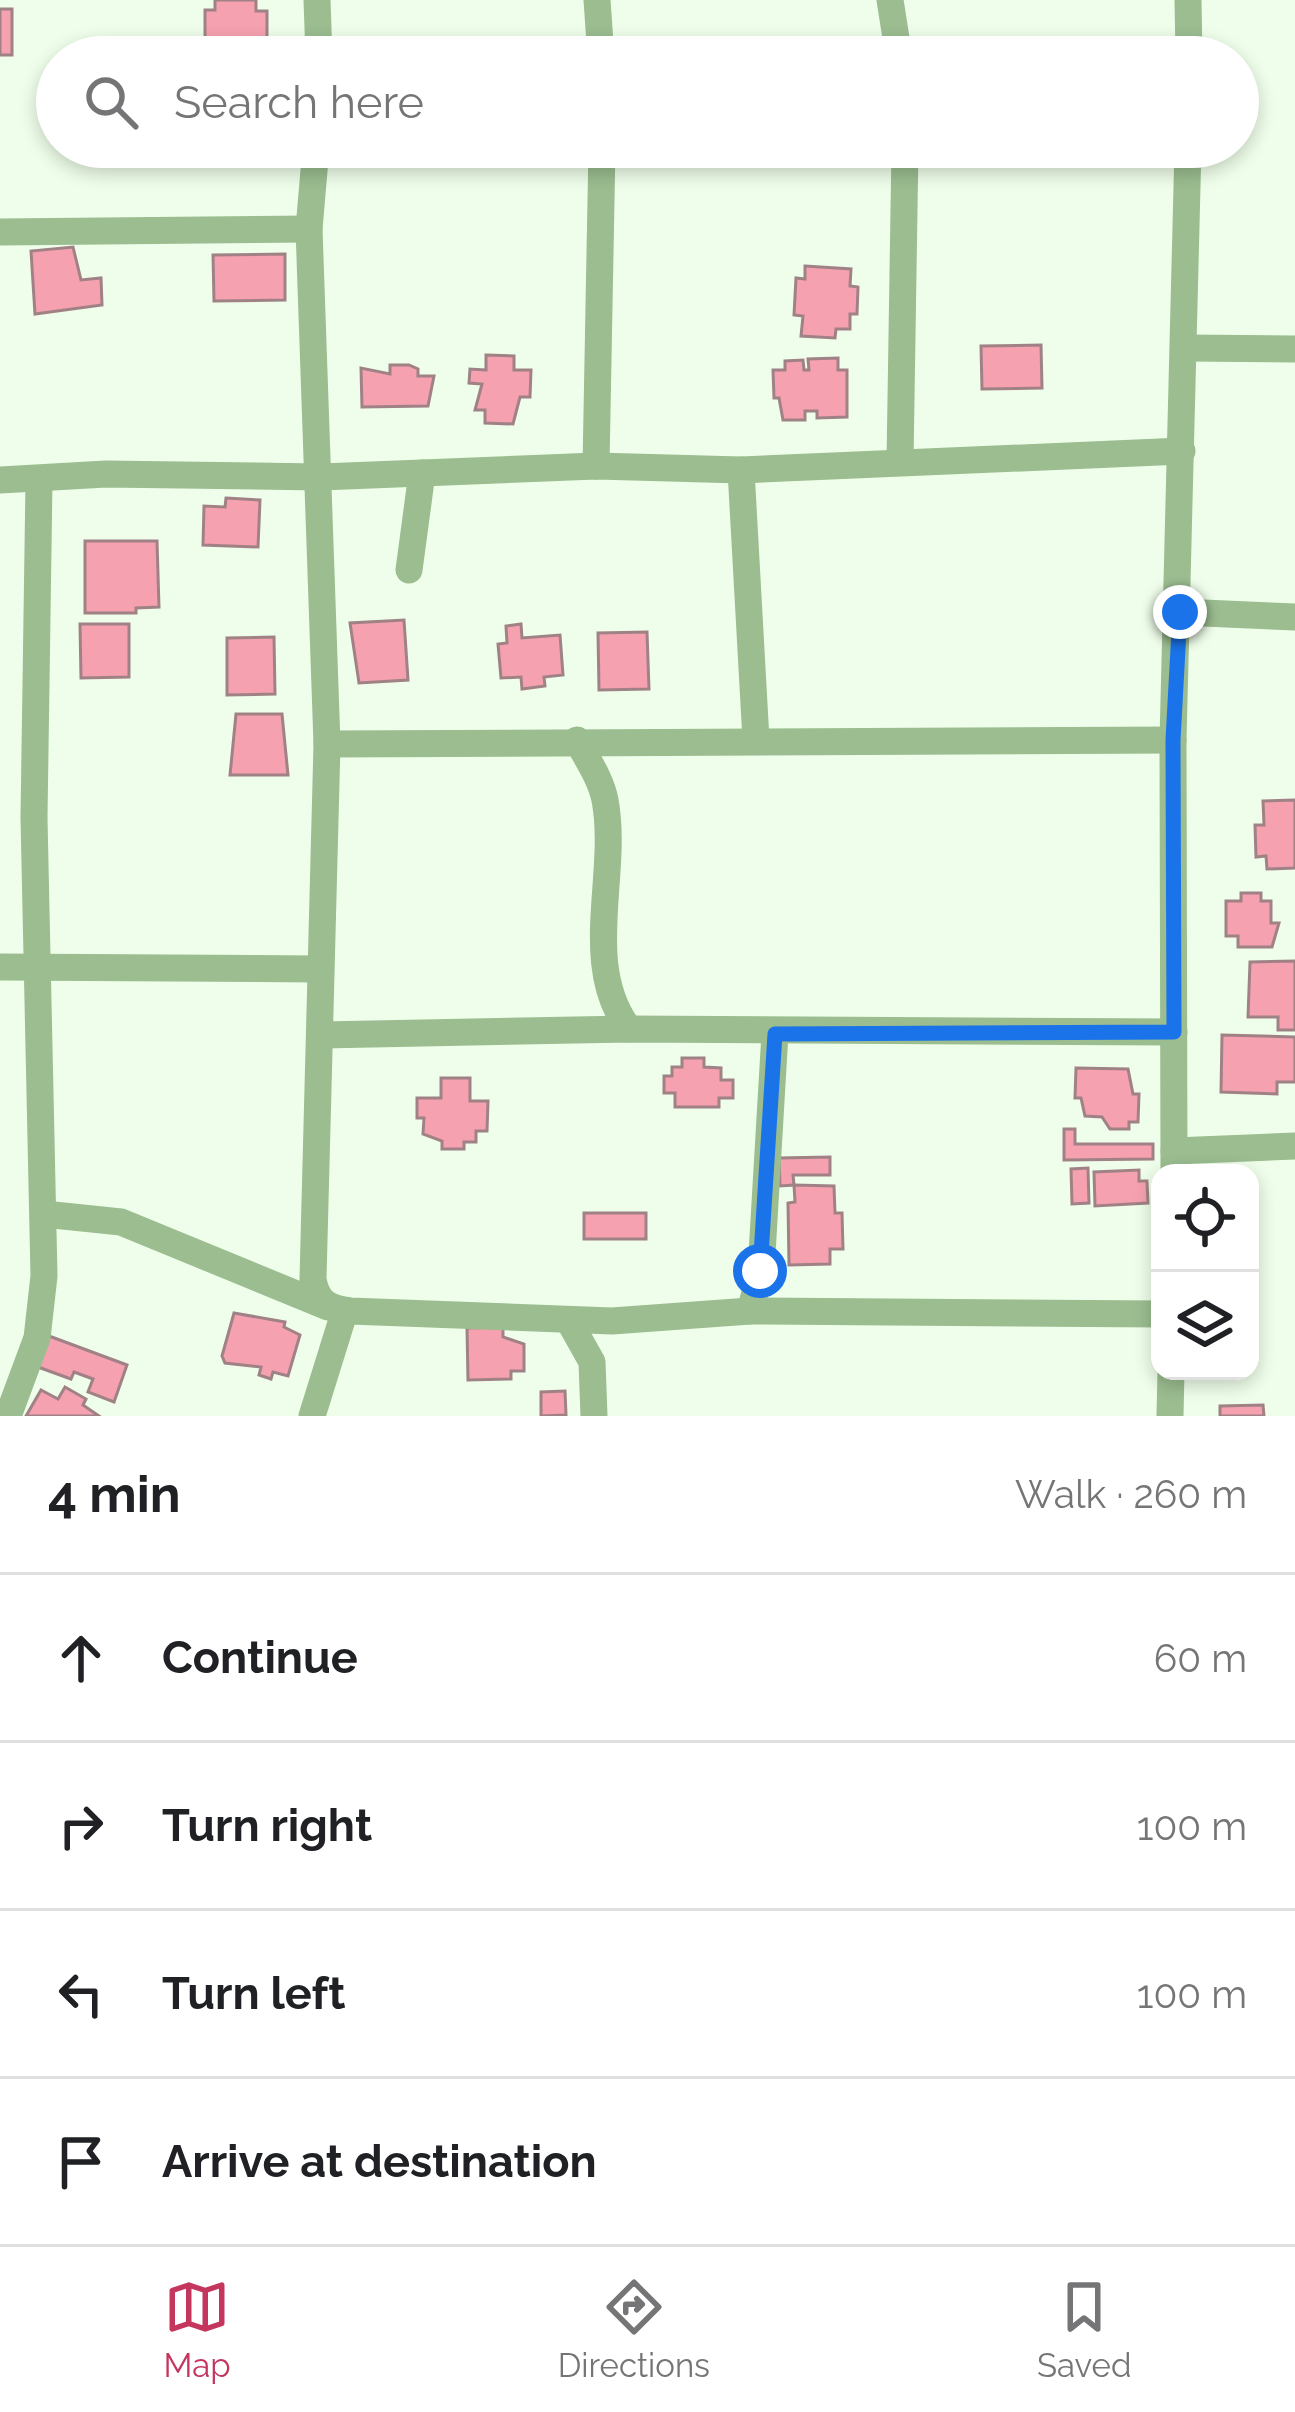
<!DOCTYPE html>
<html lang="en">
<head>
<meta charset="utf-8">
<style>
  body { margin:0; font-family:Raleway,sans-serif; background:#f2f2f2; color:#202124 }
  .controls { position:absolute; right:36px; bottom:36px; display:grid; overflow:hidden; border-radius:24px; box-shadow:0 6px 18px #0003 }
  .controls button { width:108px; height:108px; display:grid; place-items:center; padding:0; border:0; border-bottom:3px solid #e0e0e0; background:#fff; color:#202124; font:60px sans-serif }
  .stop { position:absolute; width:36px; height:36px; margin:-27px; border:9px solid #1a73e8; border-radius:50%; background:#fff }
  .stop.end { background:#1a73e8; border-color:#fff; box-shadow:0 3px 12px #0008 }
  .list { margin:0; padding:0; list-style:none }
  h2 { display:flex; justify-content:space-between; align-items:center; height:156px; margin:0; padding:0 48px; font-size:51px }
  h2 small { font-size:39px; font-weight:400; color:#757577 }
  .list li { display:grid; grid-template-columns:78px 1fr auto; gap:36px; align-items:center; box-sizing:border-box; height:168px; padding:0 48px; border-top:3px solid #e0e0e0 }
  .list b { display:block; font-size:45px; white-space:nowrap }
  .list em { font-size:39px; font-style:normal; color:#757577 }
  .icon { flex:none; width:66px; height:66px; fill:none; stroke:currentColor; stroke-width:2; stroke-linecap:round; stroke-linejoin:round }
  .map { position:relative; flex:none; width:1295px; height:1416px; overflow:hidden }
  .search { position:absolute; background:#fff; box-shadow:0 6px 18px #0003; left:36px; right:36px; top:36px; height:132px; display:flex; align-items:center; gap:30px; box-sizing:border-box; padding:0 42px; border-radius:66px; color:#757577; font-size:45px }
  .sheet { height:828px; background:#fff }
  nav { display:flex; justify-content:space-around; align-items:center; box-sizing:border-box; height:168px; border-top:3px solid #e0e0e0; background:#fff; font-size:33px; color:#757577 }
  nav a { display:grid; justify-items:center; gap:6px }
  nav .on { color:#c5365f }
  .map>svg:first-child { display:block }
  .building { fill:#f5a1af; stroke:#a08286; stroke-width:3 }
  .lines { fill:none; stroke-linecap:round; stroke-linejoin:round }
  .street { stroke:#9bbd90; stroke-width:27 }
  .route { stroke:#1a73e8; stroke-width:15 }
</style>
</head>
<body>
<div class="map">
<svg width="1295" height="1416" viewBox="0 0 1295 1416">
  <rect width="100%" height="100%" fill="#effeea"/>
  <g class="building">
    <path d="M215 0H256V11H267V46H247V52L205 46V10H215Z"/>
    <rect x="0" y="9" width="12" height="46"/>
    <path d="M199 46 200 57H148L160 56 159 48Z"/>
    <path d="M73 247 81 280 101 278 102 305 35 314 31 251Z"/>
    <path d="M285 254V300L214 301 213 255Z"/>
    <path d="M805 266 851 269 850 286 858 287 857 314H850V329H836L835 338 801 336 803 316 794 315 796 278 805 279Z"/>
    <path d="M1041 345 1042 388 982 389 981 346Z"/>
    <path d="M486 355 514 356V370H531L530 397H520L513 424 485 423V410H475L482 384 469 383 470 369 486 370Z"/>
    <path d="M838 358V370H847V417L817 418V411H805V420H783L779 398H774L773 370H785V361L803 360 804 370H809L808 359Z"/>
    <path d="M390 365H409L418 369V376H434L428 406 362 407 361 368 390 374Z"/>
    <path d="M226 498 260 500 258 547 203 545 204 506 225 507Z"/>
    <path d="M85 541H157L159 607 136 608V613H85Z"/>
    <path d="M404 620 408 680 359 683 350 623Z"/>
    <path d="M80 624H129V677L81 678Z"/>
    <path d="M521 624 522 638 560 635 563 675 544 677 545 686 522 689 521 677 501 678 498 644 507 643 506 626Z"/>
    <path d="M647 632 649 689 599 690 598 633Z"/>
    <path d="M274 637 275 694 227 695V638Z"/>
    <path d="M236 714H282L288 775H230Z"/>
    <path d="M1295 800V868L1267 869 1266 856 1256 857 1255 825H1264L1263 801Z"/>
    <path d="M1241 893H1261V901H1271V923H1279L1272 947H1238V936H1226V901H1241Z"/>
    <path d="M1295 961V1030H1278V1017H1248L1250 962Z"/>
    <path d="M1222 1035 1295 1037V1082H1277V1094L1221 1092Z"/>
    <path d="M682 1058H704V1067L721 1068V1080H733V1098H719V1107H675V1093H664V1076H672V1067H682Z"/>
    <path d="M1076 1068 1128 1069 1133 1094H1139L1138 1122H1129V1129H1110L1102 1117 1085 1116 1081 1098H1075Z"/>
    <path d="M441 1078H470V1101H488L487 1131H476V1142H464V1149H442V1141L423 1134 424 1118H417V1098H441Z"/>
    <path d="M1064 1129H1075V1144H1153V1159L1064 1160Z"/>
    <path d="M830 1157V1175H793L794 1185 780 1186 779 1158Z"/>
    <path d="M1088 1168 1089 1203 1072 1204 1071 1169Z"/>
    <path d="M1139 1170V1181H1147L1148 1203 1095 1206 1094 1172Z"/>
    <path d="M794 1185 834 1186 835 1213H842L843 1249H830V1264L789 1265 788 1203 795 1202Z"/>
    <rect x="584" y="1213" width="62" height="26"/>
    <path d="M234 1313 285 1322 284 1327 300 1335 288 1376 273 1372 271 1379 259 1375 261 1367 225 1363 222 1356Z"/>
    <path d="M503 1327V1337L524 1344V1371H511V1379L468 1380 467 1328Z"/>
    <path d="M49 1336 127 1365 114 1402 88 1392 93 1379 74 1372 71 1379 38 1367Z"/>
    <path d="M65 1387 86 1399 83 1405 99 1416H26L41 1390 58 1399Z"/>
    <path d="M565 1391 566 1415 541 1416V1392Z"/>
    <path d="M1263 1405 1264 1416H1220V1406Z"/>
  </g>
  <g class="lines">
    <g class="street">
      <path d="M317 0 319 57"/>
      <path d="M597 0 601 57"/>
      <path d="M890 0 899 57"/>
      <path d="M1188 0 1189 57"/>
      <path d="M316 147 309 229 327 744 313 1279C317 1302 328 1308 350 1311L612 1321 750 1311 1160 1314"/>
      <path d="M0 232 309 229"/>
      <path d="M1185 348 1295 349"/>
      <path d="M900 462 905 147"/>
      <path d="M596 466 602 147"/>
      <path d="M741 470 756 740"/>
      <path d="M0 480 106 474 321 477 596 466 741 470 1182 451"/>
      <path d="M409 570 422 473"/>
      <path d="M1180 612 1295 617"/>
      <path d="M577 740C587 759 601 779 605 800 619 875 580 964 629 1029"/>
      <path d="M327 744 1173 740"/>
      <path d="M0 967 318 969"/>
      <path d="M322 1035 629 1029 1174 1032"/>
      <path d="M1174 1151 1295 1146"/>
      <path d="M1174 1173 1173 740 1188 147"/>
      <path d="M44 1214 121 1222 328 1307"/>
      <path d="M750 1311 761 1271 775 1033"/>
      <path d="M569 1321 592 1362 594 1416"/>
      <path d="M8 1416 37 1338 44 1276 34 818 39 481"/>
      <path d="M312 1416 345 1310"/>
      <path d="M1170 1416 1171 1371"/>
    </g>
  </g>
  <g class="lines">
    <path class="route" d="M760 1271 775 1034 1174 1032 1173 740 1180 612"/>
  </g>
</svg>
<div class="controls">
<button><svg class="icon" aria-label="locate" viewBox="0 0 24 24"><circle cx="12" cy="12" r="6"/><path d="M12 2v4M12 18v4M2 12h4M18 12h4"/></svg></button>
<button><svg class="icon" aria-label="layers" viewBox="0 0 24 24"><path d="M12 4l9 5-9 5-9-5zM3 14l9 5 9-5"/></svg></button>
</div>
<div class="stop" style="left:760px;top:1271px"></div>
<div class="stop end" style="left:1180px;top:612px"></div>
<div class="search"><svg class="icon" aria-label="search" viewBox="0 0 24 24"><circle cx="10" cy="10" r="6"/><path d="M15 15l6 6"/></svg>Search here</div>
</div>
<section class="sheet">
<h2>4 min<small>Walk · 260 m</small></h2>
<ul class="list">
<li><svg class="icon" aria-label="ahead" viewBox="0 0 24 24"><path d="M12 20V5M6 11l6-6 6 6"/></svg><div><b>Continue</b></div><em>60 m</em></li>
<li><svg class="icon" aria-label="right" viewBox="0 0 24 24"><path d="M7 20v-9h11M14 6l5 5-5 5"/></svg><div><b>Turn right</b></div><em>100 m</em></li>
<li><svg class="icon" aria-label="left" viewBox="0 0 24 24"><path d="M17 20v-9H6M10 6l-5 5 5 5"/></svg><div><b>Turn left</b></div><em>100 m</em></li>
<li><svg class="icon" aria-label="arrive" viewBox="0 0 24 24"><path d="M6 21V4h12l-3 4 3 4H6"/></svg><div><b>Arrive at destination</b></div></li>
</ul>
</section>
<nav>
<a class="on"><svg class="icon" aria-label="map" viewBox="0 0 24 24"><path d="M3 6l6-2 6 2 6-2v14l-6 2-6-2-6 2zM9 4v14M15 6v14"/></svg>Map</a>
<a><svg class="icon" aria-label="directions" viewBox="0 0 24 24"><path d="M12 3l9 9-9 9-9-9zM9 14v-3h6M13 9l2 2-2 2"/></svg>Directions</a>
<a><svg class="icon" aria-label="saved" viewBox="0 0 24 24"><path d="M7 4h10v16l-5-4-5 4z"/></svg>Saved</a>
</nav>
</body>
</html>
